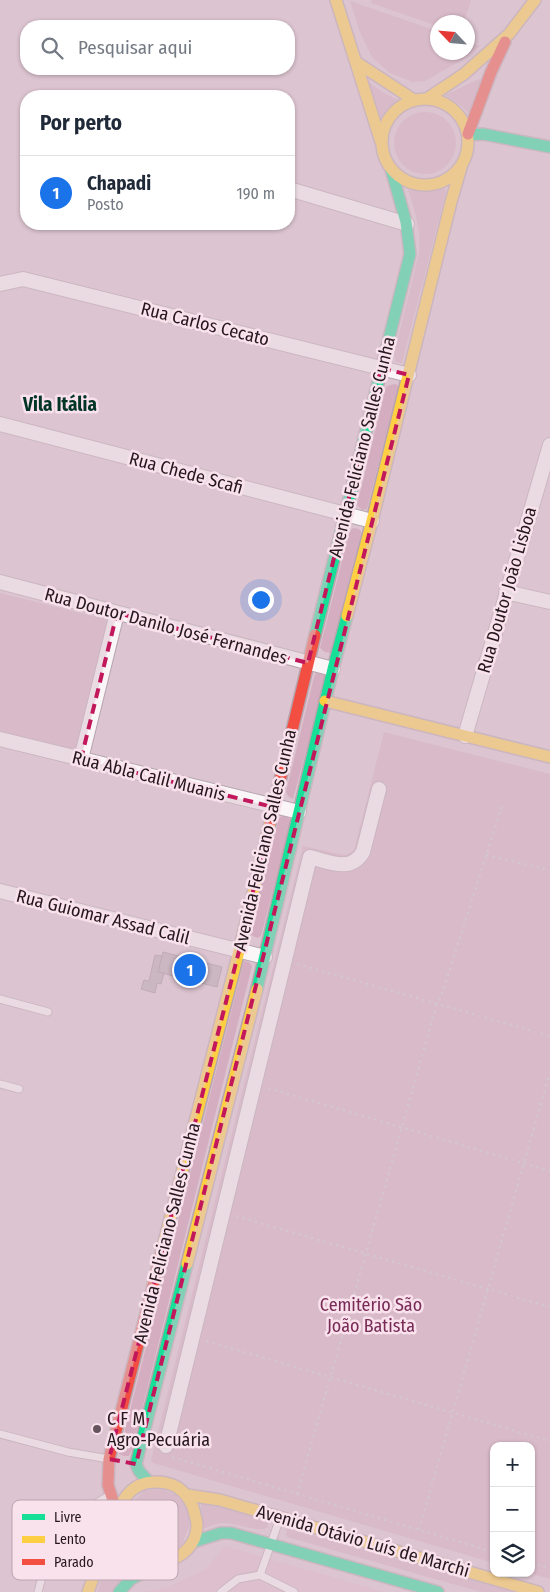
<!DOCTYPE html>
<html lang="pt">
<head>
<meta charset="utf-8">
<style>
  body { margin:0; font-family:"Fira Sans Condensed",sans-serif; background:#f2f2f3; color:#1f2937 }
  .controls { position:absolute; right:15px; bottom:15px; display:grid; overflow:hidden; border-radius:10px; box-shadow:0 1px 4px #0004 }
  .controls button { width:45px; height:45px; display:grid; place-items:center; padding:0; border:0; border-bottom:1px solid #e0e1e3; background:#fff; color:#1f2937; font:25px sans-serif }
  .compass { position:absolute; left:430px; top:15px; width:45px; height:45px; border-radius:50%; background:#fff; box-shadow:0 1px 4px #0004; rotate:296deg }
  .you { position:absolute; left:260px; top:599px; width:18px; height:18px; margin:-12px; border:4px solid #fff; border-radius:50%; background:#1a73e8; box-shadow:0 0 0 8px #1a73e833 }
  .badge { display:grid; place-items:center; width:32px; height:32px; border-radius:50%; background:#1a73e8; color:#fff; font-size:16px; font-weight:700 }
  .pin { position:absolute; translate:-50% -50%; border:2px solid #fff; box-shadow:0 1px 5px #0006 }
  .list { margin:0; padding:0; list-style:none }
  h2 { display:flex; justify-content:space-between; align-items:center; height:65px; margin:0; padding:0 20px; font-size:21px }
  h2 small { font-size:16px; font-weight:400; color:#747a83 }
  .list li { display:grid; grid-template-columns:32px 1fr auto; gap:15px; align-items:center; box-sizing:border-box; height:75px; padding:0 20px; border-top:1px solid #e0e1e3 }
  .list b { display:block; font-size:19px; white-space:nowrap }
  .list p { margin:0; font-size:16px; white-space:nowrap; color:#747a83 }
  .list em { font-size:16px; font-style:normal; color:#747a83 }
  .icon { flex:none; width:28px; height:28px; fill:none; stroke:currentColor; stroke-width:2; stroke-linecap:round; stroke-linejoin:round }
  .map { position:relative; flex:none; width:550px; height:1592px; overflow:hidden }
  .search { position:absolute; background:#fff; box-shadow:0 1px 4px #0004; left:20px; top:20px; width:275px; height:55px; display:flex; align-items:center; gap:12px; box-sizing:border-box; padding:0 18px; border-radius:20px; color:#747a83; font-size:19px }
  .panel { position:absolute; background:#fff; box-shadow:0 1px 4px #0004; left:20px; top:90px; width:275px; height:140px; border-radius:20px }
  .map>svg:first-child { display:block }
  .built { fill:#dfb8ca }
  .green { fill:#d4adc0 }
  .building { fill:#b7a6b1; stroke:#9d8c97 }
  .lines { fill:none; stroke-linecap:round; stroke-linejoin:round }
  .lane-casing { stroke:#b7a5ae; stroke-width:9 }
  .street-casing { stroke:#b7a5ae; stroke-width:16 }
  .fast-casing { stroke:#b7a5ae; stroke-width:14 }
  .slow-casing { stroke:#b7a5ae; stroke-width:14 }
  .jam-casing { stroke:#b7a5ae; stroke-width:14 }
  .path { stroke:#ccc5c8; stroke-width:2.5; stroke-dasharray:2.5 4; stroke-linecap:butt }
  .lane { stroke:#faf6f8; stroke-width:7 }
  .street { stroke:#faf6f8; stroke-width:14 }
  .fast { stroke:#16e098; stroke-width:11 }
  .slow { stroke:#ffcf43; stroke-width:11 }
  .jam { stroke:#f24e42; stroke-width:11 }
  .marked { fill:none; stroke:#c2185b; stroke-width:4; stroke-dasharray:10 6; stroke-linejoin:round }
  .poi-dot { fill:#66545c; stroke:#f9e2ec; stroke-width:2 }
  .labels { text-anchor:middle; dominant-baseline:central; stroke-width:5; stroke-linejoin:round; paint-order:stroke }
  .street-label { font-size:18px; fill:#26171e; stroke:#f9e2ec }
  .park-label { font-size:18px; fill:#782b57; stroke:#f9e2ec }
  .poi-label { font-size:18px; fill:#26171e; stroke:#f9e2ec; text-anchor:start }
  .neighbourhood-label { font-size:19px; font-weight:bold; fill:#003526; stroke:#f9e2ec }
  .key { fill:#f9e2ec; stroke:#baa5ae; stroke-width:1 }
  .key-label { font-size:14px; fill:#26171e }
</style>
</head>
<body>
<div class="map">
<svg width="550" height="1592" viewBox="0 0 550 1592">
  <rect width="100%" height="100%" fill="#dcc4d0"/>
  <path class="built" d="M225 1546 384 1592H143L167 1587 206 1569Z"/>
  <g class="green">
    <path d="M372 0H471L464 22H438L437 26 371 3Z"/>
    <path d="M350 1 437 31 438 52H468V42L480 46 462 60 425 81 413 82 390 73 372 57 359 30Z"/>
    <path d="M482 79 470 114 460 105 445 95C455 91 474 80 482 79Z"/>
    <path d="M368 82 384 93 398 100 379 123Z"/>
    <circle cx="425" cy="143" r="31"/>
    <path d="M445 188 446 192 402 363 396 362 394 355 419 252C421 229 415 211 408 190 422 192 432 192 445 188Z"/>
    <path d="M396 384 399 387 367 509 362 510 357 505 386 387 390 385Z"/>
    <path d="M353 528 359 529 362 533 331 653 325 652 320 648 349 533Z"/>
    <path d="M0 593 109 620 76 750 0 731Z"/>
    <path d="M316 673H322L327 676 293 799 288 796 286 792 314 677Z"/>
    <path d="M384 732 550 774V1579L529 1573H531V1446H494V1563L153 1463 151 1460 303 846 344 855 348 854 354 850Z"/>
    <path d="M282 816H287L291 821 261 936 257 938 248 933 279 818Z"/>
    <path d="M244 961 249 962 252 966 132 1450 129 1456H124L119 1454Z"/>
    <path d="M161 1489 175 1494 186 1506 191 1521 180 1550 151 1559 125 1542 122 1512 145 1490Z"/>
    <path d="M201 1499 269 1521 267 1528C256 1533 236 1522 222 1523 216 1523 209 1527 202 1529Z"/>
    <path d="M287 1528 514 1592H481L287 1537 286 1534Z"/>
    <path d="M113 1542 135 1566 113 1592H97Z"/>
  </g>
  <g class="building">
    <path d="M163 952 222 967 217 987 158 972Z"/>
    <path d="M155 955 162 956 158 972 164 973 161 984 157 983 155 993 141 989 144 980 149 981Z"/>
  </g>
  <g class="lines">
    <g class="lane-casing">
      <g id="lane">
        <path d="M0 999 48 1012"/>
        <path d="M0 1084 19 1089"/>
        <path d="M0 1434 68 1452 109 1459"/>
        <path d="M260 1575 280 1518"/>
        <path d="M38 1592 54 1532 64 1520 83 1511 110 1495"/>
        <path d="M221 1592 238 1579 260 1575 294 1592"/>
      </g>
    </g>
    <g class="street-casing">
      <g id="street">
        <path d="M289 189 407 224"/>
        <path d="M0 284 23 279 409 375"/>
        <path d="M0 424 372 521"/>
        <path d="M0 582 333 669"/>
        <path d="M506 592 550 602"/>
        <path d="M465 736 550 445"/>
        <path d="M0 739 299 812"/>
        <path d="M81 759 117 613"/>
        <path d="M0 891 265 957"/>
        <path d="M166 1446 310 857C329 862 351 873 363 852L379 789"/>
      </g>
    </g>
    <g class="fast-casing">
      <g id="fast">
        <path d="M468 135 483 134 550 147"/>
        <path d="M315 635 410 254 406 222 391 169"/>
        <path d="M257 989 333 669 347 616"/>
        <path d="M149 1482 139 1471 136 1464 187 1264"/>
        <path d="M193 1542 221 1533H231L438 1592"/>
        <path d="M119 1592 131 1579 158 1565"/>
      </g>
    </g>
    <g class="slow-casing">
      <g id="slow">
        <path d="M336 0 381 142"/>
        <path d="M356 62 414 100"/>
        <path d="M428 98 464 74 509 34 535 0"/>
        <circle cx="425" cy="142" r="43"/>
        <path d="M347 616 372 521 451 202 462 164"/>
        <path d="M325 701 550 757"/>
        <path d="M163 1246 239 951 270 822"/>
        <path d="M187 1264 257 989"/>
        <path d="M187 1495 220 1500 538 1592"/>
        <path d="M88 1592C94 1575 100 1559 106 1542 116 1517 122 1482 155 1482 162 1482 170 1483 177 1487 187 1494 193 1503 195 1515 196 1518 197 1522 197 1526 196 1564 139 1576 121 1543 117 1537 116 1528 114 1521"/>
      </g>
    </g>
    <g class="jam-casing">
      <g id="jam">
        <path d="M468 134 491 72 505 42"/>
        <path d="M270 822 315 635"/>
        <path d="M116 1510 108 1485 109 1459 163 1246"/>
      </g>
    </g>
    <g class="path">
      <path d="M486 855 550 870"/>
      <path d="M297 964 550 1036"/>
      <path d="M268 1088 550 1171"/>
      <path d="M236 1216 550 1307"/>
      <path d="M206 1341 550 1441"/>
      <path d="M172 1457 494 1552"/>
      <path d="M297 1494 437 1004 441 997 502 806"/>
      <path d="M419 1530 550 1072"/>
      <path d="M531 1563 550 1568"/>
    </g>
    <use href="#lane" class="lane"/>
    <use href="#street" class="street"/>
    <use href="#fast" class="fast"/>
    <use href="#slow" class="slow"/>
    <use href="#jam" class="jam"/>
  </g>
  <path d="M0 0H550V1592H0ZM381 368 409 375 136 1464 109 1459 239 951 273 807 81 759 117 613 308 663Z" fill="#dcc4d0" fill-opacity=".55" fill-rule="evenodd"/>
  <path class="marked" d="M381 368 409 375 136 1464 109 1459 239 951 273 807 81 759 117 613 308 663Z"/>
  <circle class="poi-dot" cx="97" cy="1429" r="5"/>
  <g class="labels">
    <g class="street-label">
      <text transform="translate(205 324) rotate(14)">Rua Carlos Cecato</text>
      <text transform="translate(362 447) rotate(-76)">Avenida Feliciano Salles Cunha</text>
      <text transform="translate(186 473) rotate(15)">Rua Chede Scafi</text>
      <text transform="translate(507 590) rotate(-74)">Rua Doutor João Lisboa</text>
      <text transform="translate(166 626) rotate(15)">Rua Doutor Danilo José Fernandes</text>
      <text transform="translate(149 776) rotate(14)">Rua Abla Calil Muanis</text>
      <text transform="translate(265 840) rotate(-77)">Avenida Feliciano Salles Cunha</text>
      <text transform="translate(103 917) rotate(14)">Rua Guiomar Assad Calil</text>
      <text transform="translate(167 1233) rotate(-76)">Avenida Feliciano Salles Cunha</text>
      <text transform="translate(363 1541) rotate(16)">Avenida Otávio Luís de Marchi</text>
    </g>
    <g class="park-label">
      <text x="371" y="1305">Cemitério São<tspan x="371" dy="21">João Batista</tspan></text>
    </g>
    <g class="poi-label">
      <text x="107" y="1419">C F M<tspan x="107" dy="21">Agro-Pecuária</tspan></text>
    </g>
    <g class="neighbourhood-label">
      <text x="60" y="404">Vila Itália</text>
    </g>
  </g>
  <rect x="12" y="1500" width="166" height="80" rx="8" class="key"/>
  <rect x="22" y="1514" width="23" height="6" fill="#16e098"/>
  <rect x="22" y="1536" width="23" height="7" fill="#ffcf43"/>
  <rect x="22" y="1559" width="23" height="6" fill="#f24e42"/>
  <g class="key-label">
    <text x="54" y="1522">Livre</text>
    <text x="54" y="1544">Lento</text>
    <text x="54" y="1567">Parado</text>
  </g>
</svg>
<div class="controls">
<button>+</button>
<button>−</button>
<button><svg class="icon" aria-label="layers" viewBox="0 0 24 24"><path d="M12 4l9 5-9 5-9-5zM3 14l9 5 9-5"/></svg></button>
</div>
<svg class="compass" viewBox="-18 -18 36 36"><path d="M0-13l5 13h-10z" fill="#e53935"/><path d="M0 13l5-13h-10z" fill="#747a83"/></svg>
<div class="you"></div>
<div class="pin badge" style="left:190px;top:970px">1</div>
<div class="search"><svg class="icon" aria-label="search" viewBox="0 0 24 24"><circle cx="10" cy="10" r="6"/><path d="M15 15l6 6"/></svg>Pesquisar aqui</div>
<section class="panel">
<h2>Por perto<small></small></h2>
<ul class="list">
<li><span class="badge">1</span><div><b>Chapadi</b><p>Posto</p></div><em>190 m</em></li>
</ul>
</section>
</div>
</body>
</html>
